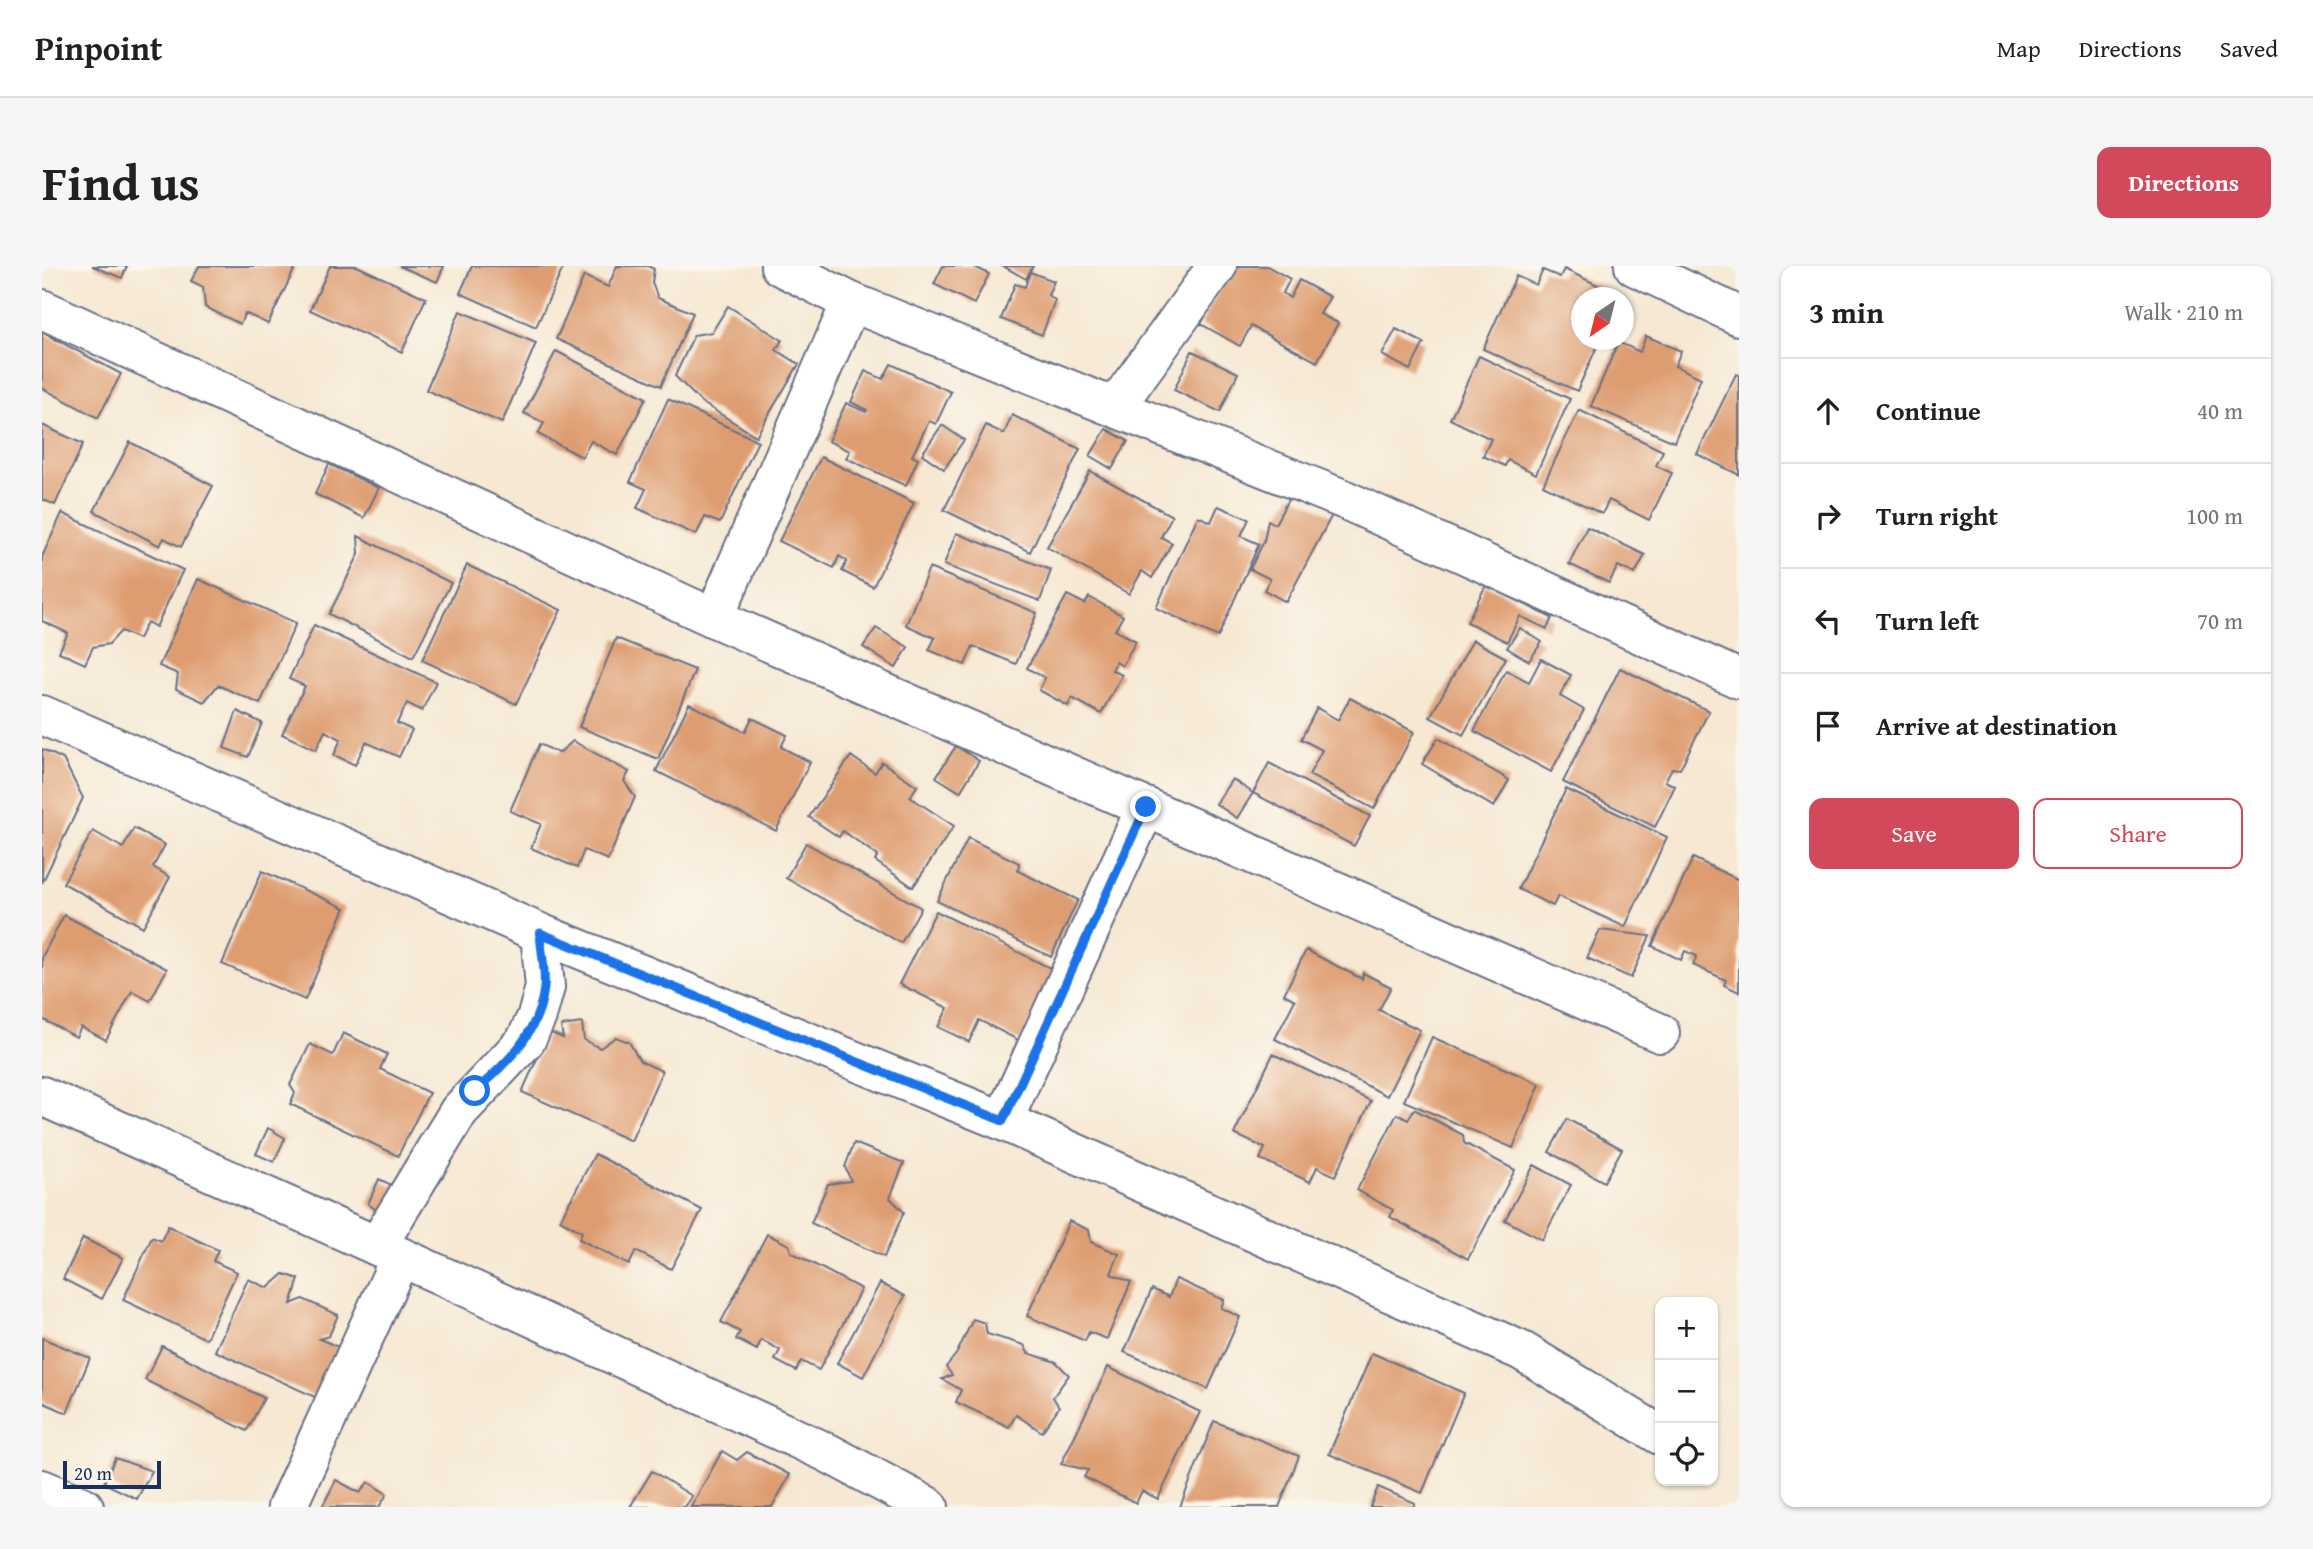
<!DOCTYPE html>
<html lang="en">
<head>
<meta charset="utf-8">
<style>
  body { margin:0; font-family:"Gentium Book Plus",serif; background:#f6f6f6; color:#202124 }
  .controls { position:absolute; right:21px; bottom:21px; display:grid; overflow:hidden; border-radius:14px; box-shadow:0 2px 5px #0004 }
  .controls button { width:63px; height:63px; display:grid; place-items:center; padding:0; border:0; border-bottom:2px solid #e0e0e0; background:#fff; color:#202124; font:35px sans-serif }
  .compass { position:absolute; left:1529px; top:21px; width:63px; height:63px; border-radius:50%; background:#fff; box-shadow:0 2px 5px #0004; rotate:215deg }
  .scale { position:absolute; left:21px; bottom:18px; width:98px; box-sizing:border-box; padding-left:7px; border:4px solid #1b2f5e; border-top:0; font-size:19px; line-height:24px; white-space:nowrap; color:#1b2f5e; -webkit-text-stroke:5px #fbf7ec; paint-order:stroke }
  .stop { position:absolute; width:21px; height:21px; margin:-16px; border:5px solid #1a73e8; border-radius:50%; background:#fff }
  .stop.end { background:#1a73e8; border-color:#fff; box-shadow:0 2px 7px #0008 }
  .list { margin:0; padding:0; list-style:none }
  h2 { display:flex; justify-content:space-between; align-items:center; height:91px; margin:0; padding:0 28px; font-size:30px }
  h2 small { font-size:23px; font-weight:400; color:#757577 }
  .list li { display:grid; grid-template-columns:46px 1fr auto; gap:21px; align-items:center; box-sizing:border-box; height:105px; padding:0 28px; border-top:2px solid #e0e0e0 }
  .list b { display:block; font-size:26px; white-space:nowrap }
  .list em { font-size:23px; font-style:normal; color:#757577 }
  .actions { display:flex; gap:14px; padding:21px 28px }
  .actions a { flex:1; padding:16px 0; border:2px solid #d1495b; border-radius:14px; text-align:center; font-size:24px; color:#d1495b }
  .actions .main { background:#d1495b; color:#fff }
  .icon { flex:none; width:38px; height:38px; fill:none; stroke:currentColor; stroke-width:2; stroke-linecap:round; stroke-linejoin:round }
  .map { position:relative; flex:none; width:1697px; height:1241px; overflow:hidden; border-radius:14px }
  header { display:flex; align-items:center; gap:42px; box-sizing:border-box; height:98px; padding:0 35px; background:#fff; border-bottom:2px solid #e0e0e0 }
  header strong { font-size:33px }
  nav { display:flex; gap:38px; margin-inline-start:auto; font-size:24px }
  .intro { display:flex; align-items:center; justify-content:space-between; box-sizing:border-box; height:168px; padding:0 42px }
  h1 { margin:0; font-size:49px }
  .button { padding:18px 32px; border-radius:14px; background:#d1495b; color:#fff; font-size:24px; font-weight:700 }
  main { display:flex; gap:42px; padding:0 42px }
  aside { flex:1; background:#fff; border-radius:14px; box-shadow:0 2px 5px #0004 }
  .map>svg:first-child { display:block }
  .building { fill:#de9d71 }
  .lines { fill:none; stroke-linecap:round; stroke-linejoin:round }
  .minor-casing { stroke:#687087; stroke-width:42 }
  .minor { stroke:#fff; stroke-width:38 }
  .route { stroke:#1a73e8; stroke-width:9 }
</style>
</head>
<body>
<header>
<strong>Pinpoint</strong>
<nav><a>Map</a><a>Directions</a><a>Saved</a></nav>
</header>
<div class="intro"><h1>Find us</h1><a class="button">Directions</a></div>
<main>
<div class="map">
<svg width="1697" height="1241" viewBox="0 0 1697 1241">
  <rect width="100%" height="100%" fill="#fbf7ec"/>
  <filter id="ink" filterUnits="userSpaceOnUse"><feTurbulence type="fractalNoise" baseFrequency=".0143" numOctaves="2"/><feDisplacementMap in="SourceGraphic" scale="14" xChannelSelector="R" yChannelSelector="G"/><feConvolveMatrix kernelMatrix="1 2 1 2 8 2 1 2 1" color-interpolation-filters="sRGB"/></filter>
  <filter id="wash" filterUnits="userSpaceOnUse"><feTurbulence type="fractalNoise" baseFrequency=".00686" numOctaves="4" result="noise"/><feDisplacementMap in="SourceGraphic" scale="28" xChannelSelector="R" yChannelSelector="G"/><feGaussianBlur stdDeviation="1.57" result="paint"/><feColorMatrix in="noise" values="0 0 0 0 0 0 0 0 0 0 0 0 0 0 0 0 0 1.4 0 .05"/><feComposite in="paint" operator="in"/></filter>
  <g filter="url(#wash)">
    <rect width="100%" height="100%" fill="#f6e8d3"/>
    <g id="blocks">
      <g class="building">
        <path d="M50 0H85L80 12Z"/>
        <path d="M157 0H254L226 58 203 47 198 58 163 41 161 21 149 15Z"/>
        <path d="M288 0H315L384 32 360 86 268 44Z"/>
        <path d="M357 0H402L395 16Z"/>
        <path d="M430 0H522L494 61 418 27Z"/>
        <path d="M575 0H606L612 3 610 17 616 32 651 47 619 120 514 73 542 10 566 21Z"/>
        <path d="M901 0H931L947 8 932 38 892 18Z"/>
        <path d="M961 0H991L984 13Z"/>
        <path d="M1190 0H1225L1248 13 1241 27 1248 32 1257 14 1288 31 1278 48 1296 57 1275 96 1209 60 1198 80 1159 58Z"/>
        <path d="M1522 3 1564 23 1560 32H1540V74H1558L1535 125 1441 83 1474 10 1494 19 1501 4 1518 11Z"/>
        <path d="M988 6 1012 15 1006 29 1013 34 1000 69 959 53 973 18 983 21Z"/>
        <path d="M686 40 740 74 734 84 757 98 714 170 659 136 633 110 652 69 670 66Z"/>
        <path d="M418 45 494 77 460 157 384 124Z"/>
        <path d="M1354 63 1382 77 1368 104 1340 89Z"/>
        <path d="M0 66 79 108 56 152 0 122Z"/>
        <path d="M1604 70 1639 85 1633 100 1659 112 1632 176 1549 140 1576 76 1598 86Z"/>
        <path d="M514 85 604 132 575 189 549 175 540 191 496 168 502 157 482 147Z"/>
        <path d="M1150 85 1196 107 1178 146 1132 124Z"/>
        <path d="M1437 90 1528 133 1494 208 1466 194 1463 200 1441 190 1449 173 1408 153Z"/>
        <path d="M849 98 909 126 894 158 887 155 870 190 876 193 864 220 804 192 808 185 786 175 804 137 824 146 825 144 809 136 823 105 841 113Z"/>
        <path d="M1694 108 1697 109V209L1655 188Z"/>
        <path d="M626 133 716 175 678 257 663 251 654 269 595 242 604 223 588 216Z"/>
        <path d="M1537 144 1621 185 1614 200 1630 207 1607 254 1567 234 1560 248 1501 219Z"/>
        <path d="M970 149 1038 183 988 286 902 244 944 159 962 168Z"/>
        <path d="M0 159 41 178 13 239 0 233Z"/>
        <path d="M900 159 922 174 902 203 880 188Z"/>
        <path d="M1064 163 1086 175 1070 203 1048 190Z"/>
        <path d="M88 176 171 220 139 281 122 272 118 280 52 245Z"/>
        <path d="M779 191 872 237 831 321 800 305 805 295 797 290 792 302 737 275Z"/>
        <path d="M287 198 337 222 322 252 273 228Z"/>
        <path d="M1048 205 1130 250 1119 271 1130 277 1110 312 1100 305 1087 328 1005 281Z"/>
        <path d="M1249 228 1290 249 1244 336 1222 324 1228 313 1208 303 1222 275 1226 254 1233 258Z"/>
        <path d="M1176 240 1207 253 1199 270 1217 278 1176 371 1114 342 1156 250 1169 256Z"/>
        <path d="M20 247 141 304 114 361 105 356 97 373 79 365 67 378 51 381 43 398 17 386 26 367 0 355V291Z"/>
        <path d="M1545 261 1603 289 1593 308 1576 300 1567 317 1527 298Z"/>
        <path d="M914 267 1009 304 998 335 902 299Z"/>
        <path d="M316 270 409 317 371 391 287 348 317 288Z"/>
        <path d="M425 299 519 344 474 438 380 394Z"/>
        <path d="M887 302 995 347 974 398 931 380 923 399 887 384 893 372 864 359Z"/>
        <path d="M156 313 254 357 218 438 176 419 162 436 134 423 136 408 117 400Z"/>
        <path d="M1444 319 1510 352 1505 363 1478 350 1465 376 1425 356Z"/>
        <path d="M1025 329 1043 338 1047 331 1081 350 1073 364 1094 375 1080 400 1074 396 1070 404 1080 409 1059 448 1030 432 1026 440 997 424 1003 412 985 402Z"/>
        <path d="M272 359 394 416 380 445 365 437 355 457 370 464 357 491 324 476 313 499 292 489 299 473 283 465 274 484 240 468 263 420 247 413Z"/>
        <path d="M834 362 866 381 854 402 821 381Z"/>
        <path d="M1478 362 1500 376 1487 395 1465 382Z"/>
        <path d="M574 372 653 404 616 493 537 461Z"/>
        <path d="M1431 374 1464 392 1421 469 1388 451Z"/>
        <path d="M1499 393 1529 409 1518 430 1542 444 1509 506 1432 465 1464 404 1487 416Z"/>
        <path d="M1578 402 1667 445 1638 503 1630 502 1623 515 1633 520 1613 561 1521 516Z"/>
        <path d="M1308 432 1372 466 1332 543 1267 509 1280 484 1259 473 1275 442 1296 454Z"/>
        <path d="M647 438 703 466 710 452 745 469 739 481 768 496 734 565 614 505Z"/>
        <path d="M195 445 220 457 206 491 182 482Z"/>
        <path d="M1396 472 1467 514 1452 541 1380 498Z"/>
        <path d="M531 475 587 506 582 515 593 531 566 594 542 584 535 602 489 582 499 558 468 545 497 478 517 487Z"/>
        <path d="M914 480 937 495 918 526 894 511Z"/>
        <path d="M0 483 21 493 41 532 0 617Z"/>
        <path d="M809 490 833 507 840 496 875 520 868 531 912 560 871 621 833 595 836 590 801 565 797 571 767 551Z"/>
        <path d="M1227 497 1328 550 1312 580 1211 527Z"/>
        <path d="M1190 513 1211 527 1195 552 1174 538Z"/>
        <path d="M1524 523 1625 571 1583 661 1516 630 1511 640 1476 623Z"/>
        <path d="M92 562 123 579 111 601 128 611 101 661 21 617 51 565 81 582Z"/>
        <path d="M926 572 977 597 976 605 1036 634 1009 691 895 635Z"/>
        <path d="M764 577 879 642 859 677 744 612Z"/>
        <path d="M1651 592 1697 614V726L1682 719 1684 714 1651 699 1655 690 1643 685 1639 694 1610 680Z"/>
        <path d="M220 605 303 642 263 734 180 698Z"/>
        <path d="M894 645 1014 705 978 775 937 754 927 776 896 761 906 742 857 718Z"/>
        <path d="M22 649 125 703 108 735 90 725 64 774 39 761 34 771 0 753V691Z"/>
        <path d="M1558 664 1608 670 1589 712 1545 692Z"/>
        <path d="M1264 684 1320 713 1321 707 1349 721 1337 744 1378 764 1345 830 1233 773 1253 734 1242 728Z"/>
        <path d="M540 757 542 774 558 782 574 771 587 776 598 795 620 805 589 875 480 826 507 766 521 772 519 760Z"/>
        <path d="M301 767 345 788 338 803 387 827 356 890 248 838 253 827 248 819 268 778 291 789Z"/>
        <path d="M1390 771 1498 818 1471 882 1362 835Z"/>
        <path d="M1231 788 1329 835 1293 910 1275 901 1268 916 1218 893 1223 882 1192 868Z"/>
        <path d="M1372 843 1421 869 1422 877 1473 904 1426 993 1348 951 1351 944 1315 924 1355 848 1366 854Z"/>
        <path d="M1525 853 1580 883 1562 916 1507 886Z"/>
        <path d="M226 862 243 872 232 896 214 888Z"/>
        <path d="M812 877 862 897 848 932 862 946 842 991 769 957 786 918 809 915 803 901Z"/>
        <path d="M553 888 660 944 629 1003 594 985 587 999 537 973 540 966 518 954Z"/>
        <path d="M1492 899 1529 919 1500 974 1463 954Z"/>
        <path d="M337 913 357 923 343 950 326 938Z"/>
        <path d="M1027 955 1047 964 1049 976 1077 988 1069 1008 1089 1016 1065 1073 1047 1066 1043 1075 985 1050Z"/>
        <path d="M126 960 176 984 171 995 195 1006 164 1073 81 1034 110 971 119 975Z"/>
        <path d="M725 968 747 979 749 986 819 1023 777 1104 759 1095 754 1105 733 1094 738 1084 719 1074 715 1084 694 1073 698 1066 679 1056Z"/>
        <path d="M41 972 81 992 60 1033 21 1013Z"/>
        <path d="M242 1008 257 1013 249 1038 261 1033 296 1049 287 1070 277 1073 299 1082 275 1132 173 1085 206 1013 226 1022Z"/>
        <path d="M1134 1013 1182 1034 1179 1042 1198 1051 1166 1123 1082 1086 1110 1023 1127 1031Z"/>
        <path d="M838 1017 863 1030 821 1111 795 1097Z"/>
        <path d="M931 1053 943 1057 945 1068 982 1079 986 1087 1014 1096 1027 1109 1011 1131 1017 1141 1000 1166 974 1149 967 1161 914 1136 919 1124 900 1113 910 1109 904 1101 915 1087Z"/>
        <path d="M0 1072 48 1092 25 1147 0 1136Z"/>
        <path d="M120 1080 222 1132 205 1165 103 1114Z"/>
        <path d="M1330 1087 1422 1127 1380 1227 1287 1188Z"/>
        <path d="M1066 1101 1158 1146 1116 1233 1100 1225 1094 1237 1042 1211 1046 1204 1019 1198Z"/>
        <path d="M1172 1155 1257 1190 1237 1241H1138Z"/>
        <path d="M680 1185 695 1194 705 1186 748 1209 730 1241H649Z"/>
        <path d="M73 1192 110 1205 95 1233 62 1217Z"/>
        <path d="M610 1205 650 1230 643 1241H588Z"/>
        <path d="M294 1214 318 1227 326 1216 345 1228 337 1241H280Z"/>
        <path d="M1336 1221 1373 1237 1371 1241H1328Z"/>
      </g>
    </g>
  </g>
  <g filter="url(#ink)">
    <use href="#blocks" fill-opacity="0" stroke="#687087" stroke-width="2"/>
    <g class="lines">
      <g class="minor-casing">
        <g id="minor">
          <path d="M738 0 809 36 1301 233 1697 413"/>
          <path d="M1592 0 1697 50"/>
          <path d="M0 43 672 352 1618 767"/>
          <path d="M1073 141 1175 0"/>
          <path d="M672 352 809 36"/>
          <path d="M0 449 498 667 961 855 1480 1085 1618 1169"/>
          <path d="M0 830 335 980 786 1187 887 1241"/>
          <path d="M961 855 1104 541"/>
          <path d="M335 980 417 845 484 774 495 750 503 721 498 667"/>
          <path d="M0 1223 42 1241"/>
          <path d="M245 1241 358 992"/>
        </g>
      </g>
      <use href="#minor" class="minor"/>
    </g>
  </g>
  <g class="lines" filter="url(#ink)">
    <path class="route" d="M433 825C465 797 497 767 502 722 504 705 499 684 498 667L961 855 1104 541"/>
  </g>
</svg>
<div class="controls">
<button>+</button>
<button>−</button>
<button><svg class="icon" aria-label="locate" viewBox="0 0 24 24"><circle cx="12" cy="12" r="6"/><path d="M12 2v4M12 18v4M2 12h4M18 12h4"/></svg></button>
</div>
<svg class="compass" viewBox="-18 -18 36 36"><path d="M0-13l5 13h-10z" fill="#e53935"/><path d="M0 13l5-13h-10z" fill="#757577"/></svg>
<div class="scale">20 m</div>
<div class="stop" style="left:433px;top:825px"></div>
<div class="stop end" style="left:1104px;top:541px"></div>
</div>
<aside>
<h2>3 min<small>Walk · 210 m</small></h2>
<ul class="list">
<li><svg class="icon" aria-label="ahead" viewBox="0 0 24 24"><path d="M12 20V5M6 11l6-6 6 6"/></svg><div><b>Continue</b></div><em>40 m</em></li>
<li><svg class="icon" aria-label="right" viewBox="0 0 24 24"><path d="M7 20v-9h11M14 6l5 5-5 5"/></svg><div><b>Turn right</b></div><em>100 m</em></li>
<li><svg class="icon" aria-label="left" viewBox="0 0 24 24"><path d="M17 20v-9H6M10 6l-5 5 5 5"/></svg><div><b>Turn left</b></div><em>70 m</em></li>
<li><svg class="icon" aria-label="arrive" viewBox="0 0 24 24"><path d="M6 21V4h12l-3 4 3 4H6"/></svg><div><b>Arrive at destination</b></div></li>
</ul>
<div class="actions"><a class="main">Save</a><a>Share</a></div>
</aside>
</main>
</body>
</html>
